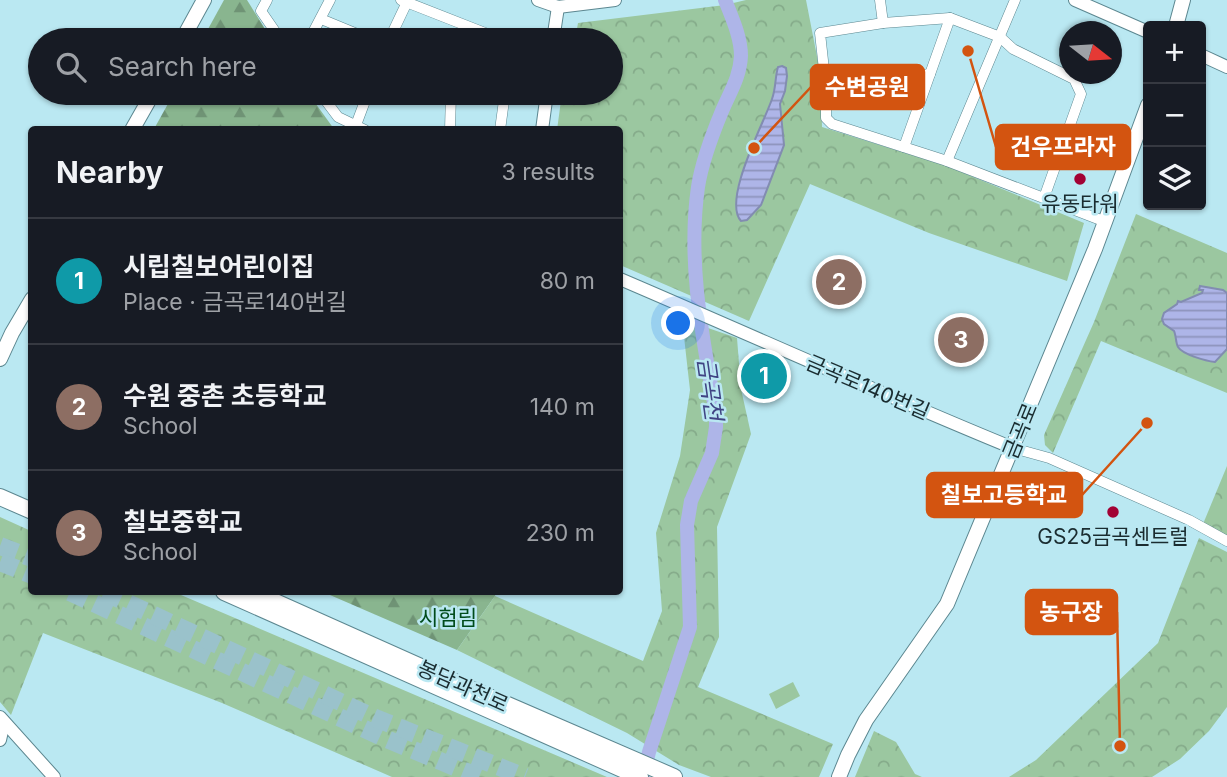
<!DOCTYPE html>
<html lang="en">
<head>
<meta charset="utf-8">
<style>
  body { margin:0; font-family:Inter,"Noto Sans KR",sans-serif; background:#242831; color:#f1f3f6 }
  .controls { position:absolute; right:21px; top:21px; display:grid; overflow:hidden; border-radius:7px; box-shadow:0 2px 5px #0004 }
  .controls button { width:63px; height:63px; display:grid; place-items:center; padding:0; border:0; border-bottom:2px solid #363941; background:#171b24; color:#f1f3f6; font:35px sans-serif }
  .compass { position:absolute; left:1059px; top:21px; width:63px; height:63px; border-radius:50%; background:#171b24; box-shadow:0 2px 5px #0004; rotate:107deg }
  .you { position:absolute; left:679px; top:324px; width:24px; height:24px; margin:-18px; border:5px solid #fff; border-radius:50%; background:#1a73e8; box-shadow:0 0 0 10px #1a73e833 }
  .badge { display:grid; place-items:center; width:46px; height:46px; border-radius:50%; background:#db2777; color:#fff; font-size:23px; font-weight:700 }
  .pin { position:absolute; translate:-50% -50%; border:4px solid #fff; box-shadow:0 2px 7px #0006 }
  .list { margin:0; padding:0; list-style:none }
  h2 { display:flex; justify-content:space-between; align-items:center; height:91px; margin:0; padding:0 28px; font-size:30px }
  h2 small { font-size:23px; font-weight:400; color:#9ea1a6 }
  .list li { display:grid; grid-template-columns:46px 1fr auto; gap:21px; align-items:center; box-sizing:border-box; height:126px; padding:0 28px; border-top:2px solid #363941 }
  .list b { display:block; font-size:26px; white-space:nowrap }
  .list p { margin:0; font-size:23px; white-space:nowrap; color:#9ea1a6 }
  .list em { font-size:23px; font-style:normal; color:#9ea1a6 }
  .icon { flex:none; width:38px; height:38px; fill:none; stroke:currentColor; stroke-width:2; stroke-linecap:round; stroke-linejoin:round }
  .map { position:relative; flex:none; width:1227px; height:777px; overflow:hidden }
  .search { position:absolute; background:#171b24; box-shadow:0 2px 5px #0004; left:28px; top:28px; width:595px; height:77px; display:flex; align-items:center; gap:18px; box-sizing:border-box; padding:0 24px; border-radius:38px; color:#9ea1a6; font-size:26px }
  .panel { position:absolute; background:#171b24; box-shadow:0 2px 5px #0004; left:28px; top:126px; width:595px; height:469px; border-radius:7px }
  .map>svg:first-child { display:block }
  .green { fill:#9bc7a0 }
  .forest { fill:url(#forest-firs) }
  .park { fill:url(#park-crowns) }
  .water { fill:url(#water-rules); stroke:#828cb1; stroke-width:2 }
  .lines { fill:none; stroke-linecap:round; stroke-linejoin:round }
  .river { stroke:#aeb5e8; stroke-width:14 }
  .motorway-tunnel { stroke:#9ac2cb; stroke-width:18; stroke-dasharray:18 9; stroke-linecap:butt }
  .minor-casing { stroke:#5c8790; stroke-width:11 }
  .tertiary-casing { stroke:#5c8790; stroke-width:14 }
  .secondary-casing { stroke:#5c8790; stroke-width:16 }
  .trunk-casing { stroke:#5c8790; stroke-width:18 }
  .minor { stroke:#fff; stroke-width:10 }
  .tertiary { stroke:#fff; stroke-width:12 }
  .secondary { stroke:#fff; stroke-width:14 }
  .trunk { stroke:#fff; stroke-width:16 }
  .poi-dot { fill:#a20234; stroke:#bae8f2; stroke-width:2.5 }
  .labels { text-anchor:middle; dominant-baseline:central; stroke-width:5; stroke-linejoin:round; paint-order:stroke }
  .poi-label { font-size:21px; fill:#1a2c30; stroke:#bae8f2 }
  .street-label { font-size:21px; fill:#1a2c30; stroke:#bae8f2 }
  .park-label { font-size:21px; fill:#004b1a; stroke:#bae8f2 }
  .water-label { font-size:23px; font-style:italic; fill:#404483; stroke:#bae8f2 }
  .leader { fill:none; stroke:#d35410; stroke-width:2.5 }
  .callout-dot { fill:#d35410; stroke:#bae8f2; stroke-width:2.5 }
  .callout { fill:#d35410; stroke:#d35410; stroke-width:2.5 }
  .callout-label { font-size:23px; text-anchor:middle; font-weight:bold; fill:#fff }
</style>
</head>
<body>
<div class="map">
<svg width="1227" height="777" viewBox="0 0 1227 777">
  <defs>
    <pattern id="forest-firs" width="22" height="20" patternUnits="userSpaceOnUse" patternTransform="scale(1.75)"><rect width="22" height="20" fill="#89b58f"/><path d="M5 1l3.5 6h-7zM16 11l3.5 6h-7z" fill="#6f9375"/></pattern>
    <pattern id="park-crowns" width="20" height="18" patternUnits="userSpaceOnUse" patternTransform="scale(1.75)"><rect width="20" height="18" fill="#9bc7a0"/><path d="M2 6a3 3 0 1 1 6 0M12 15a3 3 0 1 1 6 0" fill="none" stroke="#85ab8a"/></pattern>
    <pattern id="water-rules" width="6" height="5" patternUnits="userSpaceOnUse" patternTransform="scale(1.75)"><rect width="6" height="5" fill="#aeb5e8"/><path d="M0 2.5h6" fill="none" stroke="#8d93bc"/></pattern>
  </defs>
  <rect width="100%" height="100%" fill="#bae8f2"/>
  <path class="green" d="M793 682 800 696 776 709 769 694Z"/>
  <g class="forest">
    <path d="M224 0H247L272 40H202Z"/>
    <path d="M174 93H308L334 129H154Z"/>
    <path d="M323 592H496L495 596 457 650Z"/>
  </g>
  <g class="park">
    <path d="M746 0H806L821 77 822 127 947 166 1084 223 1067 281 929 233 810 184 749 321 620 265V130H557L562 93H611V40H575L578 23 725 5Z"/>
    <path d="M1136 214 1227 253V393L1101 341 1053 453 1045 445 1044 435 1094 322Z"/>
    <path d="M682 319 737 338 741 389 751 434 717 527 719 637 698 687 833 744 819 777H711L679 765 627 733 457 650 495 596 643 661 662 611 656 533 680 456 690 390Z"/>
    <path d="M1227 466V537L1203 524Z"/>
    <path d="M0 517 31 531 32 592H174L607 777H392L222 703 43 633 11 715 0 702Z"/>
    <path d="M1199 538 1227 552V707L1209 731 1180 759 1152 777H1009L1036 760 1158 643Z"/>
    <path d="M874 731 896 742 915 774 922 777H855Z"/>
  </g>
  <g class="water">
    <path d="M782 66 786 68 787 76 785 91 780 104 784 145 761 205 747 220 741 221C722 200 764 123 772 99 776 88 775 77 778 67Z"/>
    <path d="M1200 286 1223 290 1227 293V349L1215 362C1207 361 1183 355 1178 347 1176 344 1176 335 1174 331L1164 324 1162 319 1164 313 1177 304 1178 301 1181 302 1202 293 1203 290H1199Z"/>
  </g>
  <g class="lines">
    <path class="river" d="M643 776 649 752 690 627 687 525 691 501 712 453 716 427V414C703 339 687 263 698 187 702 161 712 135 722 111 730 92 740 77 741 56 741 37 732 18 725 0"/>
    <g class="motorway-tunnel">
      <path d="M0 546 32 558"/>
      <path d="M0 562 32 575"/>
      <path d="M70 592 384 738 479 777"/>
      <path d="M104 592 375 718 525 777"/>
    </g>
    <g class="minor-casing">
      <g id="minor">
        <path d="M267 0 261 11 281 40"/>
        <path d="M401 0 503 40"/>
        <path d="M880 0 883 23"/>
        <path d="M321 19 372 40"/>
        <path d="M309 40 330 0"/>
        <path d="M389 40 408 0"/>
        <path d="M826 88 930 74"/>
        <path d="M320 93 338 117 365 130"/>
        <path d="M356 125 368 93"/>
        <path d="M450 130 451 93"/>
        <path d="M500 130 505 93"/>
        <path d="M904 147 950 18"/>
        <path d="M947 161 1015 0"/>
        <path d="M1044 198 1081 94 1074 79 1013 49 1000 37 950 18 883 23 820 33 826 88V118L832 124 947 161 1106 222"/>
        <path d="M1013 448 1049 458 1189 520 1227 541"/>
      </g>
    </g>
    <g class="tertiary-casing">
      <g id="tertiary">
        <path d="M538 0 558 7 615 0"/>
        <path d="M1075 0 1148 32"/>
        <path d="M553 40 558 7"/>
        <path d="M1201 55 1227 67"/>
        <path d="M542 130 547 93"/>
        <path d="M620 279C751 335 881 394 1013 448"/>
        <path d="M0 717 54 777"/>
        <path d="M0 740 4 722"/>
      </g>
    </g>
    <g class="secondary-casing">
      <g id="secondary">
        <path d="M1176 26 1183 0"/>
        <path d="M182 40 204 0"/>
        <path d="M132 130 153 93"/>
        <path d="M0 359 12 333 32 299"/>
        <path d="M839 777 848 755 866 720 947 604 1095 249 1148 105"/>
      </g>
    </g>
    <g class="trunk-casing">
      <g id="trunk">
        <path d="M0 497 32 511"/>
        <path d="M224 592 640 777"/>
        <path d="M253 592 450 680 674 777"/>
      </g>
    </g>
    <use href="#minor" class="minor"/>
    <use href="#tertiary" class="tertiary"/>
    <use href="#secondary" class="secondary"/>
    <use href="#trunk" class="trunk"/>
  </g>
  <g class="poi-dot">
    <circle cx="1080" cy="179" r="7"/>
    <circle cx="1113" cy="512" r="7"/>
  </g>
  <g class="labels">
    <g class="poi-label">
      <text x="1080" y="203">유동타워</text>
      <text x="1113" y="536">GS25금곡센트럴</text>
    </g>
    <g class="street-label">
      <text transform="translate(868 387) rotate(23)">금곡로140번길</text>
      <text transform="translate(1020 431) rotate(-68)">금곡로</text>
      <text transform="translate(463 686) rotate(24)">봉담과천로</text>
    </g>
    <g class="park-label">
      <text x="448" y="617">시험림</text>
    </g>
    <g class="water-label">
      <text transform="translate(710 389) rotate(82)">금곡천</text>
    </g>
  </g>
  <path class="leader" d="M754 148L811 87M968 51L996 147M1147 423L1082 495M1120 746L1117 612"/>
  <g class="callout-dot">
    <circle cx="754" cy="148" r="7"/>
    <circle cx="968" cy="51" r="7"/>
    <circle cx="1147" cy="423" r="7"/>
    <circle cx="1120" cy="746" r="7"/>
  </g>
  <g class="callout">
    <rect x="811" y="65" width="113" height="44" rx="7"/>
    <rect x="996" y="125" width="134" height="44" rx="7"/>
    <rect x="927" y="473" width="155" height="44" rx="7"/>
    <rect x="1026" y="590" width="91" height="44" rx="7"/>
  </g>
  <g class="callout-label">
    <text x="867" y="95">수변공원</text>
    <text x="1063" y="155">건우프라자</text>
    <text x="1004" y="503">칠보고등학교</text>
    <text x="1071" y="620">농구장</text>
  </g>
</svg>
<div class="controls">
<button>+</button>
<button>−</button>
<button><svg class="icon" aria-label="layers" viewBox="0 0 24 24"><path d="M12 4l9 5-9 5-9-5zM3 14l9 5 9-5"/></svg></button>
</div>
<svg class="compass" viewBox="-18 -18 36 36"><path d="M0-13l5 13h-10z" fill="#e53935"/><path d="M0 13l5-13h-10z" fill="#9ea1a6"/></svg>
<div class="you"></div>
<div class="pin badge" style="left:764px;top:376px;background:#0f9aa8">1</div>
<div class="pin badge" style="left:839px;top:282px;background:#8d6e63">2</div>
<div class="pin badge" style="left:961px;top:340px;background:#8d6e63">3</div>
<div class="search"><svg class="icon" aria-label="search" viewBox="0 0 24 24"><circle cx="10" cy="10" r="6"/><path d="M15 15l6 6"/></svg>Search here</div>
<section class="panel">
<h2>Nearby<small>3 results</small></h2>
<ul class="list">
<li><span class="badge" style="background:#0f9aa8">1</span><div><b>시립칠보어린이집</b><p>Place · 금곡로140번길</p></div><em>80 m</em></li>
<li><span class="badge" style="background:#8d6e63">2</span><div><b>수원 중촌 초등학교</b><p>School</p></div><em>140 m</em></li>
<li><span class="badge" style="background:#8d6e63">3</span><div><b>칠보중학교</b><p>School</p></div><em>230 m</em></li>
</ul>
</section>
</div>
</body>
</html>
